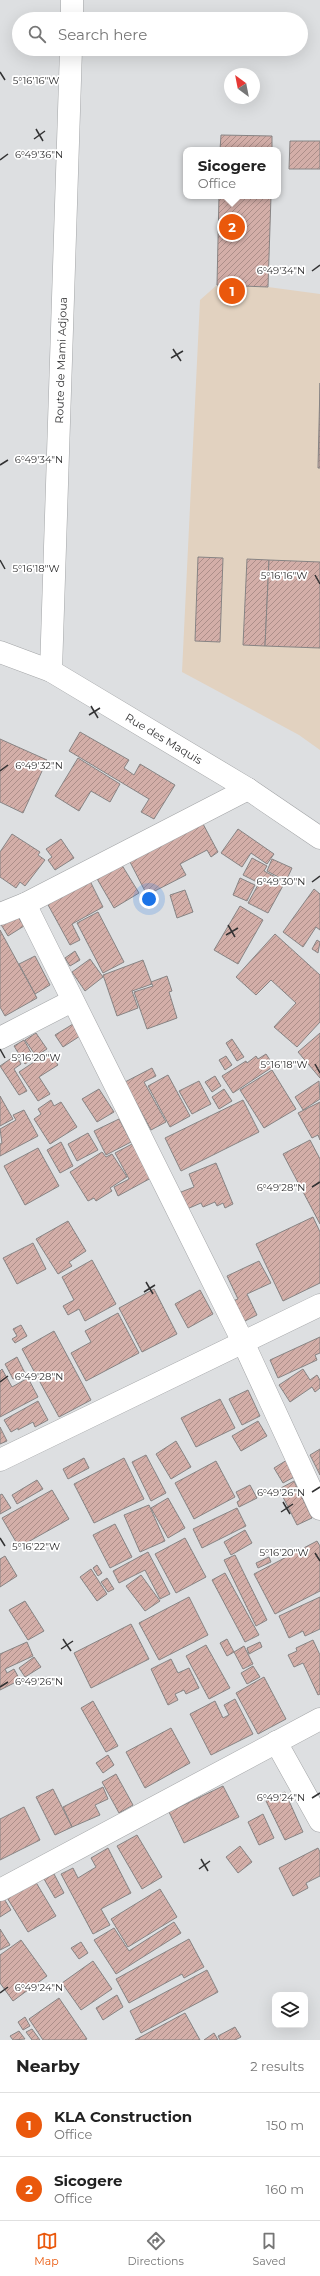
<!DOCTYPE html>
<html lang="en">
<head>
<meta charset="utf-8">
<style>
  body { margin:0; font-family:Montserrat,sans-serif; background:#f2f2f2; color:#222 }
  .controls { position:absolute; right:12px; bottom:12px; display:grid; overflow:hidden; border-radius:8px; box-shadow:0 4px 16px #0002 }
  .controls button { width:36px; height:36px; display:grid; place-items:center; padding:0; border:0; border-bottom:1px solid #e0e0e0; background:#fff; color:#222; font:20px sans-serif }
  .compass { position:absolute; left:224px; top:68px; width:36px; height:36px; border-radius:50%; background:#fff; box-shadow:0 4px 16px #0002; rotate:328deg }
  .you { position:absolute; left:149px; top:899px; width:14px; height:14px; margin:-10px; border:3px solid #fff; border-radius:50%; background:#1a73e8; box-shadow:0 0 0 6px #1a73e833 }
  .badge { display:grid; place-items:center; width:26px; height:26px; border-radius:50%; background:#ea580c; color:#fff; font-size:13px; font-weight:700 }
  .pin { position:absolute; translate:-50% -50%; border:2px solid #fff; box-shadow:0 1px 4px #0006 }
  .popup { position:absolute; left:183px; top:147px; width:98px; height:52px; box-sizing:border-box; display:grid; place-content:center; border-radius:8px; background:#fff; filter:drop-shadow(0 1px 3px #0005); font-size:13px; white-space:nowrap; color:#767676 }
  .popup b { font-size:15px; color:#222 }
  .popup::after { content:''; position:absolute; left:50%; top:100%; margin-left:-8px; border:8px solid transparent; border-top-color:#fff }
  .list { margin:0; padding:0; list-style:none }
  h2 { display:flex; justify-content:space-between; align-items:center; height:52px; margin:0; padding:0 16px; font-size:17px }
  h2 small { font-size:13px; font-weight:400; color:#767676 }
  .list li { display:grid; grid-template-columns:26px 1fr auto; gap:12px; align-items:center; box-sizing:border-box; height:64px; padding:0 16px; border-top:1px solid #e0e0e0 }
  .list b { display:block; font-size:15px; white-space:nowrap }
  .list p { margin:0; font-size:13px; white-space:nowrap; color:#767676 }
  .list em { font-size:13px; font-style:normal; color:#767676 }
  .icon { flex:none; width:22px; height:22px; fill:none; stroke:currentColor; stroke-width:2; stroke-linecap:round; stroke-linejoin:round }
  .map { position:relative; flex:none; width:320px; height:2040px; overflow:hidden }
  .search { position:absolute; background:#fff; box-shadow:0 4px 16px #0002; left:12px; right:12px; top:12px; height:44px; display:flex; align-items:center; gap:10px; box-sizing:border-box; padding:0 14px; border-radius:22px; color:#767676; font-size:15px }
  .sheet { height:180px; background:#fff }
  nav { display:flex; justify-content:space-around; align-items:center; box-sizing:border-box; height:56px; border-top:1px solid #e0e0e0; background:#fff; font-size:11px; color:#767676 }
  nav a { display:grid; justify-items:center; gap:2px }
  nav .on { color:#ea580c }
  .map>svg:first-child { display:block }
  .commercial { fill:#e2d2c0 }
  .building { fill:url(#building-hatch); stroke:#878484 }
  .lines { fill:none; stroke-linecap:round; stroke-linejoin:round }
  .minor-casing { stroke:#a3a5a7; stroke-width:23 }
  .minor { stroke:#fff; stroke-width:22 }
  .ticks { fill:none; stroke:#323233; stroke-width:1.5 }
  .labels { text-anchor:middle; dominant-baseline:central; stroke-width:3.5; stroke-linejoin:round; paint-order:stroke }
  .street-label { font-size:11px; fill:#323233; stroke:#fff }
  .ticks-label { font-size:10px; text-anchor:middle; fill:#323233; stroke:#fff; stroke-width:3.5; stroke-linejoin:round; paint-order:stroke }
</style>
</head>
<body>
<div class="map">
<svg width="320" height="2040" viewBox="0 0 320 2040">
  <defs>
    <pattern id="building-hatch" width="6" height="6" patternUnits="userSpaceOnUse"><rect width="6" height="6" fill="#d3aea8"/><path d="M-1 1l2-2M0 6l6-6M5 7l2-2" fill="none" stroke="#ac8e89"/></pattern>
  </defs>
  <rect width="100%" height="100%" fill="#dddfe1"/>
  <path class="commercial" d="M217 285 268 287 320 294V750L299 735 182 672 200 300Z"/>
  <g class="building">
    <path d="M221 135 272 136V150H220Z"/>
    <path d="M290 141H320V169H289Z"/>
    <path d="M219 196H271L268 287 217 285Z"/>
    <path d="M320 383V468H318Z"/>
    <path d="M198 557 223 558 220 642 195 641Z"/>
    <path d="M247 559 269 560 265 646 243 645Z"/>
    <path d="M269 560 320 562V648L265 646Z"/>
    <path d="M80 732 129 760 124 768 134 775 140 764 175 785 154 819 141 812 149 799 69 751Z"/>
    <path d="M0 739 47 760 23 813 0 802Z"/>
    <path d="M78 758 120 784 110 802 91 791 79 811 55 796Z"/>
    <path d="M202 822 218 852 211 857 207 850 180 864 186 875 147 895 129 860Z"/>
    <path d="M238 829 274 854 267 864 251 853 242 867 221 853Z"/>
    <path d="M12 834 40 852 38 855 45 860 25 886 20 882 16 888 0 877V852Z"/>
    <path d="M61 839 74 858 55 870 48 860 52 857 46 849Z"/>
    <path d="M252 858 267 866 264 871 285 882 268 913 248 903 259 883 243 875Z"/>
    <path d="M272 859 292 868 286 881 267 871Z"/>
    <path d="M120 862 139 893 114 908 96 877Z"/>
    <path d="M240 878 255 885 247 901 233 895Z"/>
    <path d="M90 881 103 907 72 924 80 940 70 945 47 903Z"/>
    <path d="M314 889 320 894V930L316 927 303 947 283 932Z"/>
    <path d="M185 890 193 912 177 918 170 895Z"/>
    <path d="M240 906 263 920 238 964 214 950Z"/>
    <path d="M14 911 24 926 8 936 0 923Z"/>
    <path d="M98 912 124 962 103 973 77 923Z"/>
    <path d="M0 930 37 998 5 1016 0 1007Z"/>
    <path d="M275 934 320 975V1022L297 1047 274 1027 296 1003 271 980 256 995 236 977Z"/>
    <path d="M317 940 320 942 318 953 312 949Z"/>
    <path d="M75 951 80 960 70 966 65 958Z"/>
    <path d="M35 956 50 985 35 994 19 964Z"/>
    <path d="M90 959 103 977 85 991 72 972Z"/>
    <path d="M143 960 152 984 132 991 138 1008 117 1016 103 975Z"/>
    <path d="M167 976 172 991 169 992 177 1018 147 1029 134 992 153 986 151 982Z"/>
    <path d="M73 1024 80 1036 63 1047 55 1035Z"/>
    <path d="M36 1033 47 1049 36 1056 25 1040Z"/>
    <path d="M320 1033V1078L298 1052Z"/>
    <path d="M232 1039 244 1057 237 1061 226 1043Z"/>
    <path d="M24 1040 34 1058 25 1064 14 1046Z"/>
    <path d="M49 1052 58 1065 39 1077 50 1094 38 1101 19 1072Z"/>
    <path d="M266 1054 274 1066 233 1093 222 1076 246 1061 247 1063 256 1056 258 1059Z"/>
    <path d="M16 1055 21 1064 14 1069 27 1091 19 1095 0 1066Z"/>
    <path d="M226 1056 232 1065 225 1070 219 1060Z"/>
    <path d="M152 1068 156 1076 144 1082 166 1122 151 1130 125 1082Z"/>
    <path d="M272 1070 296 1109 264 1128 240 1090Z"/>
    <path d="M168 1075 190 1116 170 1127 148 1086Z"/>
    <path d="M215 1076 221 1086 212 1092 205 1082Z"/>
    <path d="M199 1081 211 1104 192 1114 179 1091Z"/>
    <path d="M319 1081 320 1099 303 1110 295 1097Z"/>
    <path d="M99 1089 114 1112 97 1122 82 1099Z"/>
    <path d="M224 1089 232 1101 219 1109 212 1097Z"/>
    <path d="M0 1096 13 1119 0 1126Z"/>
    <path d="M51 1100 54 1106 61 1102 77 1127 50 1144 34 1119 41 1114 38 1109Z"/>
    <path d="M243 1100 259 1132 181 1171 165 1138Z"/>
    <path d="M320 1102V1140L318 1135 312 1138 298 1113Z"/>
    <path d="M24 1110 38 1136 0 1156V1144L2 1143 0 1129 16 1120 13 1115Z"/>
    <path d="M119 1119 131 1142 106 1155 94 1131Z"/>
    <path d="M88 1133 98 1150 77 1161 68 1144Z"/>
    <path d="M310 1140 320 1159V1224L283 1154Z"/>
    <path d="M61 1142 73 1166 60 1173 47 1150Z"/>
    <path d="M132 1144 151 1178 118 1196 114 1187 129 1179 115 1153Z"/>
    <path d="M38 1148 59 1186 25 1205 4 1166Z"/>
    <path d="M102 1152 106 1157 112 1154 127 1177 110 1188 112 1191 96 1201 94 1198 88 1201 70 1172Z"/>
    <path d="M216 1163 233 1204 225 1208 223 1203 217 1206 215 1202 203 1207 201 1203 187 1209 181 1192 194 1187 189 1174Z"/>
    <path d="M313 1217 320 1232V1283L283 1301 256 1244Z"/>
    <path d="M68 1221 86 1251 69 1262 72 1266 58 1274 36 1239Z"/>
    <path d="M33 1243 46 1269 17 1284 3 1258Z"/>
    <path d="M92 1260 116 1304 85 1321 79 1309 68 1315 63 1306 74 1300 62 1277Z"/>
    <path d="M259 1261 271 1283 247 1294 257 1315 243 1322 233 1301 238 1299 227 1276Z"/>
    <path d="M154 1289 177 1334 142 1352 119 1308Z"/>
    <path d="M200 1290 213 1314 188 1328 175 1304Z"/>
    <path d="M118 1313 139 1353 86 1381 71 1353 91 1342 85 1331Z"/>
    <path d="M21 1325 27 1336 15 1343 12 1339 17 1336 13 1329Z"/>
    <path d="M54 1331 91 1400 59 1417 22 1349Z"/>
    <path d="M320 1337V1353L315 1355 317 1360 278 1378 270 1360Z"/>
    <path d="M17 1357 25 1373 13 1379 5 1364Z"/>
    <path d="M2 1369 12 1387 28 1378 38 1397 0 1417V1371Z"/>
    <path d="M303 1369 310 1380 317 1375 320 1380V1388L315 1392 312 1387 290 1402 279 1385Z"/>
    <path d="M248 1390 260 1416 242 1425 229 1399Z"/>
    <path d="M220 1399 235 1428 196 1447 181 1418Z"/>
    <path d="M38 1401 48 1420 35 1427 33 1422 18 1430V1428L11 1432 4 1420Z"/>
    <path d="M258 1421 267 1436 241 1451 232 1436Z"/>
    <path d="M0 1427 7 1441 0 1444Z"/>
    <path d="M176 1441 191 1467 171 1479 156 1454Z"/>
    <path d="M320 1449V1475L310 1455Z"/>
    <path d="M146 1455 166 1493 151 1501 132 1462Z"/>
    <path d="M84 1458 89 1468 68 1479 63 1469Z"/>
    <path d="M124 1458 144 1499 94 1523 74 1484Z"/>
    <path d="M287 1460 296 1476 283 1483 274 1468Z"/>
    <path d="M216 1461 235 1497 194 1519 175 1483Z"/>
    <path d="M37 1480 43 1489 17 1504 12 1495Z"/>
    <path d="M294 1481 312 1518 297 1525 279 1489Z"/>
    <path d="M250 1485 257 1498 239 1507 237 1502 240 1500 236 1492Z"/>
    <path d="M52 1490 69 1519 19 1547 2 1518Z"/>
    <path d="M2 1494 11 1508 0 1514V1495Z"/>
    <path d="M168 1498 185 1528 168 1538 151 1508Z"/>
    <path d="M149 1505 165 1541 140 1552 124 1515Z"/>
    <path d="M237 1508 246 1526 202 1548 193 1529Z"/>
    <path d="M115 1524 132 1557 110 1568 93 1535Z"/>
    <path d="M245 1530 252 1543 231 1555 224 1542Z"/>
    <path d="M185 1538 206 1577 176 1593 155 1554Z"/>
    <path d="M317 1541 320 1546V1591L275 1614 254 1574Z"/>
    <path d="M148 1552 170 1594 160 1599 145 1570 119 1583 113 1571Z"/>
    <path d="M235 1555 267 1620 256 1626 224 1560Z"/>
    <path d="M5 1556 17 1576 0 1587V1559Z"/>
    <path d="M269 1557 271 1562 258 1568 256 1563Z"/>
    <path d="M97 1565 102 1573 98 1576 93 1568Z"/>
    <path d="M91 1569 107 1594 97 1601 80 1577Z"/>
    <path d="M225 1573 259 1635 245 1642 212 1580Z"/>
    <path d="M141 1575 160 1601 145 1611 126 1586Z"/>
    <path d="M107 1578 114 1589 108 1592 101 1582Z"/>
    <path d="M189 1597 208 1635 159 1660 139 1623Z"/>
    <path d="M320 1597V1629L305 1636 303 1631 289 1638 279 1616Z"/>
    <path d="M25 1601 44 1631 28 1640 9 1610Z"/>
    <path d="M131 1624 149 1659 91 1688 74 1653Z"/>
    <path d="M227 1639 234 1652 227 1656 220 1643Z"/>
    <path d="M313 1640 320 1655V1694L318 1695 303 1663 294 1667 288 1655 297 1651 296 1648Z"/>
    <path d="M27 1642 33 1656 5 1669 7 1673 14 1669 20 1680 0 1690V1654Z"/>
    <path d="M260 1642 262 1647 249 1654 247 1648Z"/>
    <path d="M206 1645 230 1688 209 1699 186 1656Z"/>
    <path d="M244 1646 253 1664 243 1669 234 1652Z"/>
    <path d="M34 1657 41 1667 25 1677 19 1668Z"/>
    <path d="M171 1659 178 1673 189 1668 199 1688 186 1694 184 1690 175 1694 178 1700 168 1705 151 1669Z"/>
    <path d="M253 1666 260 1677 247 1684 241 1673Z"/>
    <path d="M264 1677 286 1719 258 1734 236 1693Z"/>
    <path d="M235 1699 253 1734 211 1755 190 1714 215 1701 223 1718 229 1715 224 1705Z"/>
    <path d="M93 1701 118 1746 106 1752 81 1708Z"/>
    <path d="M171 1728 190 1763 145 1788 126 1752Z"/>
    <path d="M108 1755 114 1765 103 1773 96 1763Z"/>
    <path d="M116 1774 133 1805 119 1813 102 1782Z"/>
    <path d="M223 1786 239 1817 184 1843 169 1812Z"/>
    <path d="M103 1787 108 1799 95 1805 100 1815 72 1827 63 1807Z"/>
    <path d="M53 1789 72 1827 55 1835 36 1797Z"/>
    <path d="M285 1792 303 1832 285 1840 266 1801Z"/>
    <path d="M24 1807 40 1840 0 1860V1819Z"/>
    <path d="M263 1814 274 1838 259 1845 248 1822Z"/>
    <path d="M137 1835 162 1877 142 1889 117 1846Z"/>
    <path d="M240 1846 252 1862 238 1873 226 1857Z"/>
    <path d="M108 1848 131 1893 101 1909 110 1925 93 1934 61 1874 73 1868 78 1878 96 1867 91 1858Z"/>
    <path d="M318 1848 320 1852V1876L306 1883 308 1888 293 1896 279 1868Z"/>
    <path d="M54 1874 64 1893 55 1898 44 1879Z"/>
    <path d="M34 1879 56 1916 28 1932 6 1896Z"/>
    <path d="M160 1889 177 1917 128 1947 111 1919Z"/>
    <path d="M3 1897 11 1910 0 1917V1899Z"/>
    <path d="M174 1922 181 1933 116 1974 94 1940 114 1928 129 1951Z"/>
    <path d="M0 1929 10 1945 0 1950Z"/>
    <path d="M189 1939 204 1967 184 1978 182 1974 129 2003 116 1979Z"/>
    <path d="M21 1940 47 1976 13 2001 0 1983V1955Z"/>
    <path d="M81 1942 88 1953 79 1959 71 1948Z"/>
    <path d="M93 1961 112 1989 81 2010 62 1983Z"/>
    <path d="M207 1970 218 1992 141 2033 130 2011Z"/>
    <path d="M117 1995 123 2007 103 2020 96 2008Z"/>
    <path d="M59 1998 87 2039 85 2040H43L29 2019Z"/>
    <path d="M185 2013 200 2040H135Z"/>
    <path d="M25 2017 30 2026 23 2030 18 2022Z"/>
    <path d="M235 2027 241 2037 235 2040H220L218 2036Z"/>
    <path d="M32 2029 40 2040H32L26 2032Z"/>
    <path d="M19 2031 25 2039 13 2040 10 2036Z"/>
    <path d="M214 2033 218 2040H204Z"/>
  </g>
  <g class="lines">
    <g class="minor-casing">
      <g id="minor">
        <path d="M72 19V0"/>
        <path id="s1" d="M0 652 51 671 248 789 320 838"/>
        <path id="s2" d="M51 671 71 49"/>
        <path d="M25 904 243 1342 320 1509"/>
        <path d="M0 914 25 904 248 789"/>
        <path d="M0 1038 72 1001"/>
        <path d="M0 1460 320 1305"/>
        <path d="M276 1742 320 1821"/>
        <path d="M0 1890 320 1719"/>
      </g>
    </g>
    <use href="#minor" class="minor"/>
  </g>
  <path class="ticks" d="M0 72 5 80M36 129 43 141M34 139 45 131M0 160 8 154M312 271 320 265M173 349 181 361M171 358 183 351M0 465 8 460M0 560 5 569M315 575 320 584M91 706 98 718M89 715 100 708M0 771 8 765M312 882 320 876M228 925 235 937M226 935 238 928M0 1049 5 1058M315 1064 320 1073M312 1187 320 1182M146 1282 153 1294M144 1292 155 1285M0 1382 8 1376M312 1492 320 1487M283 1502 290 1514M281 1512 293 1504M0 1538 5 1546M315 1553 320 1561M63 1639 71 1651M61 1649 73 1641M0 1687 8 1682M312 1798 320 1793M201 1859 208 1871M199 1869 210 1861M0 1993 8 1987"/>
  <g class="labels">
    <g class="street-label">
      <text stroke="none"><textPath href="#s2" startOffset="311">Route de Mami Adjoua</textPath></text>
      <text stroke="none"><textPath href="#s1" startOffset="186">Rue des Maquis</textPath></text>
    </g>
  </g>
  <g class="ticks-label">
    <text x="36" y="84">5°16'16"W</text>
    <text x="39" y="158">6°49'36"N</text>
    <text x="281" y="274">6°49'34"N</text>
    <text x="39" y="463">6°49'34"N</text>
    <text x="36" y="572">5°16'18"W</text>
    <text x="284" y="579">5°16'16"W</text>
    <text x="39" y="769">6°49'32"N</text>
    <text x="281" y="885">6°49'30"N</text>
    <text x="36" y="1061">5°16'20"W</text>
    <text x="284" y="1068">5°16'18"W</text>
    <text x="281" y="1191">6°49'28"N</text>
    <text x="39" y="1380">6°49'28"N</text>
    <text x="281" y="1496">6°49'26"N</text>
    <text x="36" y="1550">5°16'22"W</text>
    <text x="284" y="1556">5°16'20"W</text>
    <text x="39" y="1685">6°49'26"N</text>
    <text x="281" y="1801">6°49'24"N</text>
    <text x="39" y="1991">6°49'24"N</text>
  </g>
</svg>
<div class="controls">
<button><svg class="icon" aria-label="layers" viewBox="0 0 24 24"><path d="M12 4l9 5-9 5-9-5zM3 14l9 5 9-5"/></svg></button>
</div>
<svg class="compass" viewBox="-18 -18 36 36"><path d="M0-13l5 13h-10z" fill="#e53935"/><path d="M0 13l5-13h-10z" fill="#767676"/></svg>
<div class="you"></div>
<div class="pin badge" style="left:232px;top:291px">1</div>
<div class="pin badge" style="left:232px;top:227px">2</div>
<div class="popup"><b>Sicogere</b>Office</div>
<div class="search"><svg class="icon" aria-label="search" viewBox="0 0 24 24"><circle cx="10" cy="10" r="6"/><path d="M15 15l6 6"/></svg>Search here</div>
</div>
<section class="sheet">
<h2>Nearby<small>2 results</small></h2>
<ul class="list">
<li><span class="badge">1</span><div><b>KLA Construction</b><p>Office</p></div><em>150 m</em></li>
<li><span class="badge">2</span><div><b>Sicogere</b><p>Office</p></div><em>160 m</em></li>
</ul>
</section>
<nav>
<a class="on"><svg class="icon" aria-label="map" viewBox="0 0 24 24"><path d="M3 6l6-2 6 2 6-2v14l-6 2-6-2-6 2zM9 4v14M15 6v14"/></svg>Map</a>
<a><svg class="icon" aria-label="directions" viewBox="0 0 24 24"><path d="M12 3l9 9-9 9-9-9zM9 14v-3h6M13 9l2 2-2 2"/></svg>Directions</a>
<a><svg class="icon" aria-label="saved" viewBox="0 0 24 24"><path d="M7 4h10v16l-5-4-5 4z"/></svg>Saved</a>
</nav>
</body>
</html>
